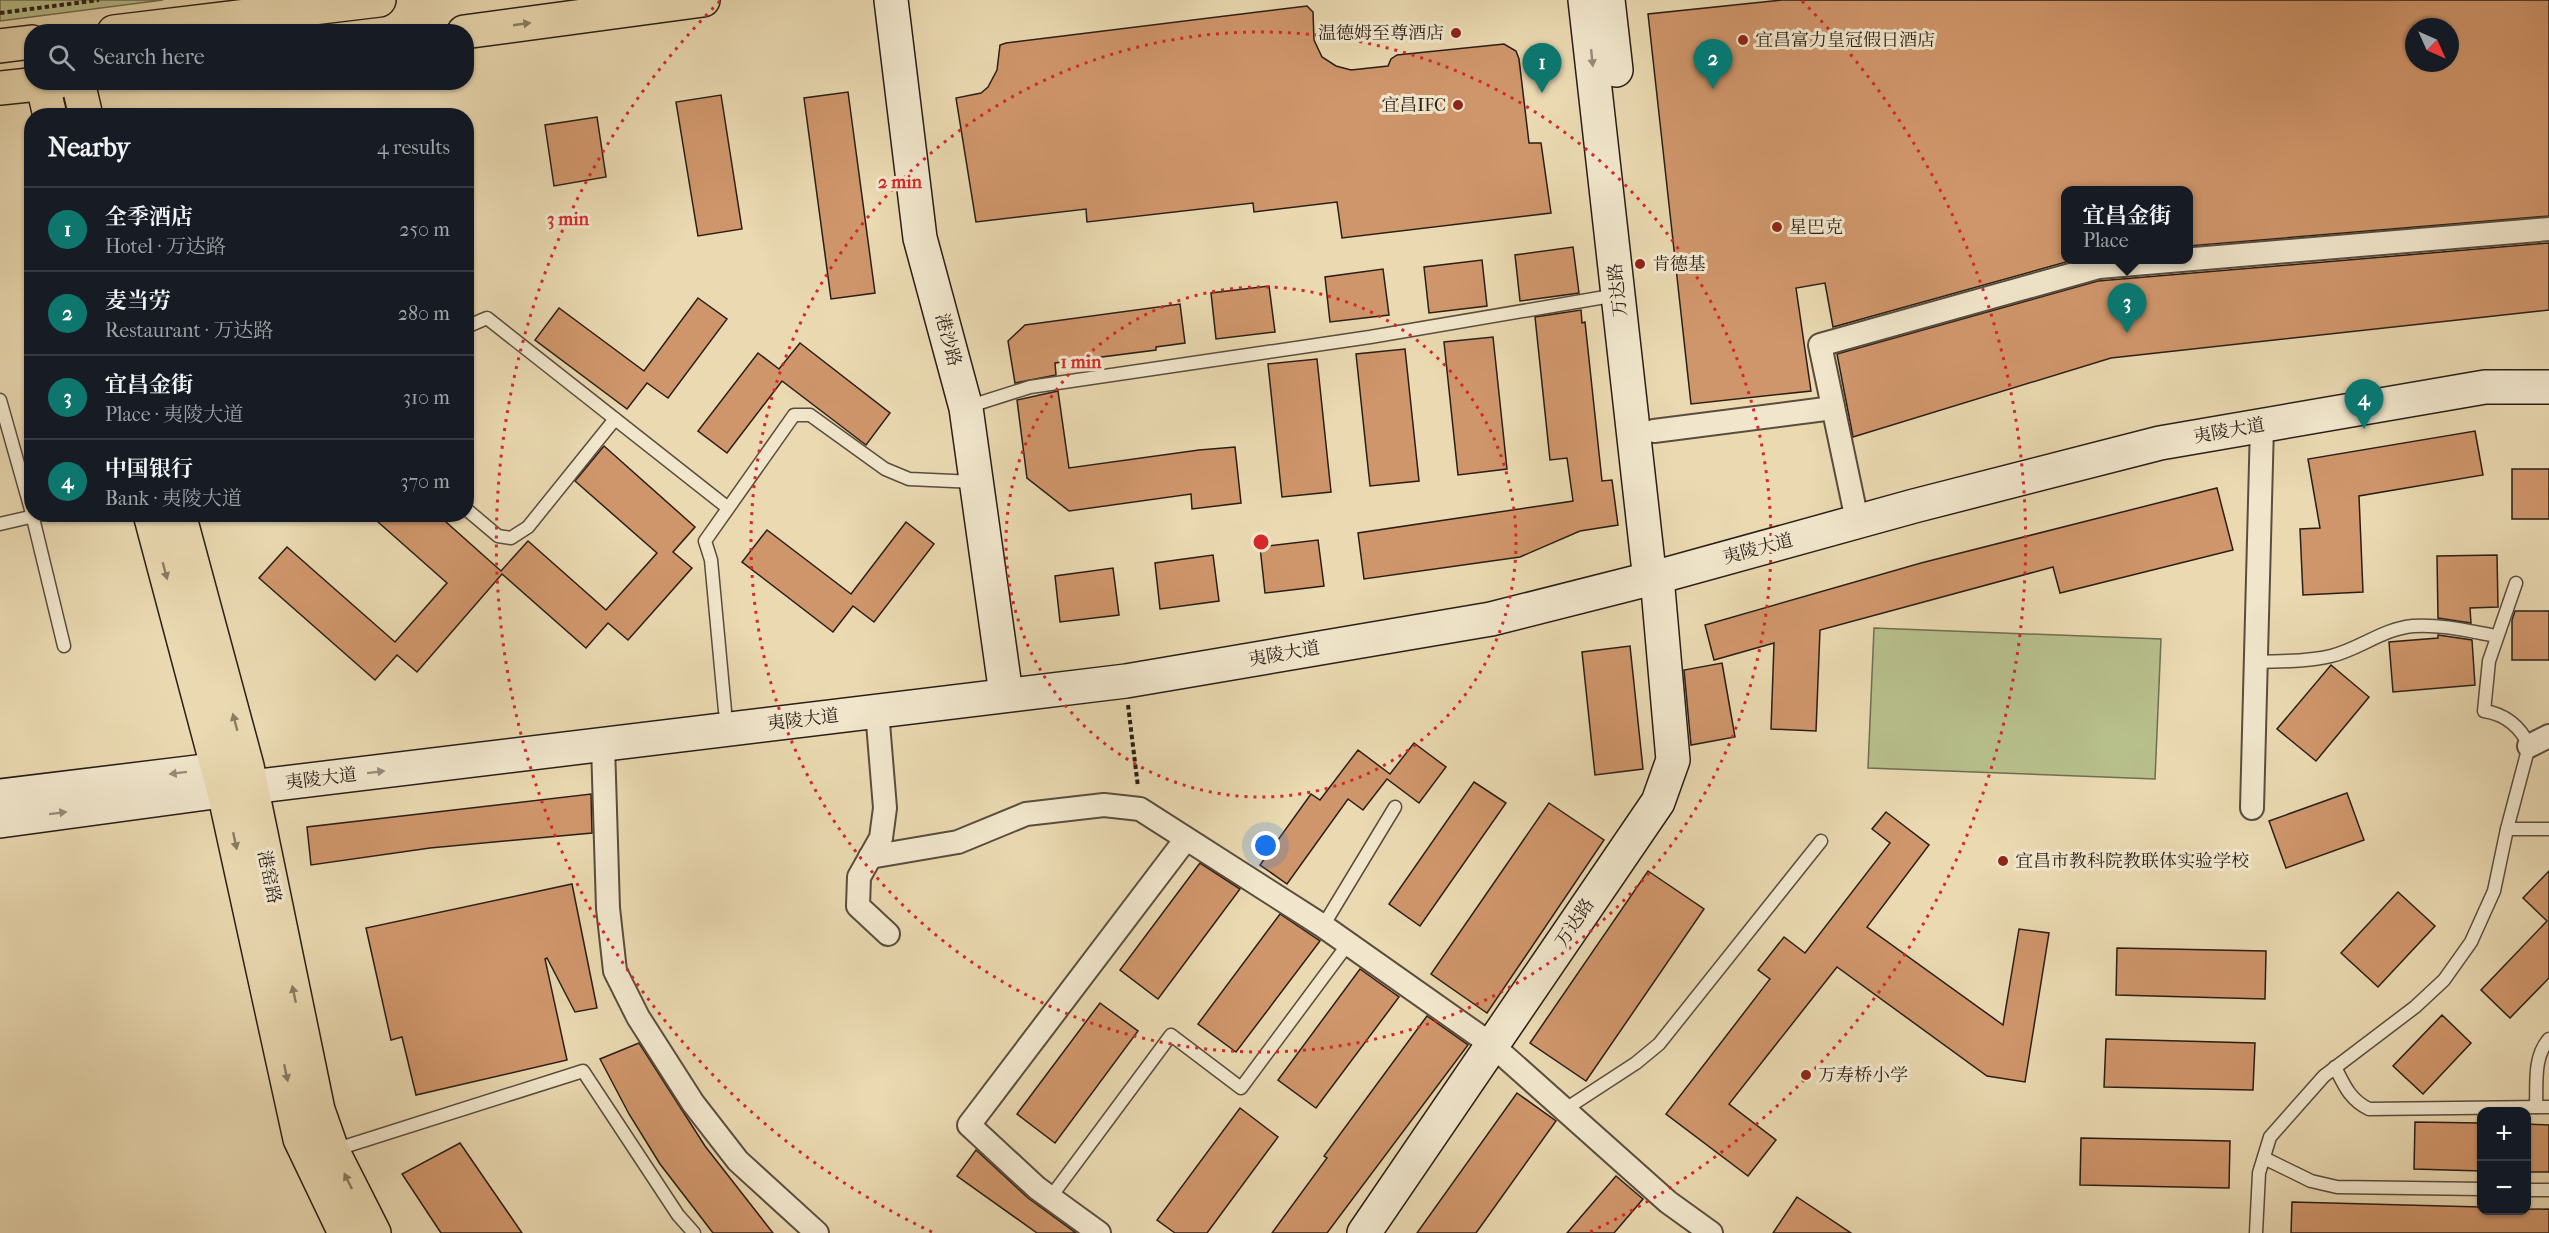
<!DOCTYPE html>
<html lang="en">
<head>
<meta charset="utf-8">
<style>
  body { margin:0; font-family:"IM FELL French Canon","Noto Serif SC",serif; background:#20242c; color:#f1f3f6 }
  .controls { position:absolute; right:18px; bottom:18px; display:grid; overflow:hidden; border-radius:12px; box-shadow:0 2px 4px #0004 }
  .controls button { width:54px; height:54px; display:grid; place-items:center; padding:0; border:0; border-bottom:2px solid #363941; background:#171b24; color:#f1f3f6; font:30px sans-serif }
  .compass { position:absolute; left:2405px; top:18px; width:54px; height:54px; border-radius:50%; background:#171b24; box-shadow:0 2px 4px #0004; rotate:135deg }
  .you { position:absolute; left:1266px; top:846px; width:21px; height:21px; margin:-15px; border:4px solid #fff; border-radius:50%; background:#1a73e8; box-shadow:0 0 0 9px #1a73e833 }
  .badge { display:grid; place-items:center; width:39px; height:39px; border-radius:50%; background:#0f766e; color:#fff; font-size:20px; font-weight:700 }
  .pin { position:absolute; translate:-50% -50px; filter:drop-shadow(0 2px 3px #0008) }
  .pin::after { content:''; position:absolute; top:32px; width:21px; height:18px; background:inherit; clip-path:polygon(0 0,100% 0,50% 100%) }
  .popup { position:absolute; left:2061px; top:186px; width:132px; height:78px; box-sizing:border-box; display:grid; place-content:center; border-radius:12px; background:#171b24; filter:drop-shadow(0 2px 4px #0005); font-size:20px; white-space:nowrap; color:#9ea1a6 }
  .popup b { font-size:22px; color:#f1f3f6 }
  .popup::after { content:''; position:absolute; left:50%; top:100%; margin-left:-12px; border:12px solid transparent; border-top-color:#171b24 }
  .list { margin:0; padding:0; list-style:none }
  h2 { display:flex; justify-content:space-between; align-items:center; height:78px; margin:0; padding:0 24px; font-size:26px }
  h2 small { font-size:20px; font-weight:400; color:#9ea1a6 }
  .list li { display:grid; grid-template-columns:39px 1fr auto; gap:18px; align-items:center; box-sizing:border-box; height:84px; padding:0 24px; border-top:2px solid #363941 }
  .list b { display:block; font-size:22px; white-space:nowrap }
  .list p { margin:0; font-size:20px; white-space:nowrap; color:#9ea1a6 }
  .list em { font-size:20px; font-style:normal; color:#9ea1a6 }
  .icon { flex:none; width:33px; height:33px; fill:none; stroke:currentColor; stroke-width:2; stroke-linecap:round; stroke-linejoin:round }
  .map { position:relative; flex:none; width:2549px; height:1233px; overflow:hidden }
  .search { position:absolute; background:#171b24; box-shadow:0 2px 4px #0004; left:24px; top:24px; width:450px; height:66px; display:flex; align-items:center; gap:15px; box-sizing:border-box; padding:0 21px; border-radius:24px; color:#9ea1a6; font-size:22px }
  .panel { position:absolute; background:#171b24; box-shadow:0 2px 4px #0004; left:24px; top:108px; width:450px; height:414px; border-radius:24px }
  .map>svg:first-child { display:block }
  .green { fill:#b7bf8b; stroke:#706e51; stroke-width:1.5 }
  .building { fill:#d0966b; stroke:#2a1e17; stroke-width:1.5; fill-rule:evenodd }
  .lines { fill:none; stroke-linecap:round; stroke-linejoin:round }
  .lane-casing { stroke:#5a4d3e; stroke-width:15 }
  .street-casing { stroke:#5a4d3e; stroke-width:26 }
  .secondary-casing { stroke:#2a1e17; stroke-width:36 }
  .primary-casing { stroke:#2a1e17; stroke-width:36 }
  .path { stroke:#2a1e17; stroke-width:4; stroke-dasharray:4.5 3; stroke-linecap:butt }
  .lane { stroke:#f1e6cc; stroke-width:12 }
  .street { stroke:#f1e6cc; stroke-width:22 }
  .secondary { stroke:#f1e6cc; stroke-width:33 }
  .primary { stroke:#ead9b1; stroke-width:33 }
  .oneway { fill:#8a7c64 }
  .oneway2 { fill:#978c7b }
  .ring { fill:none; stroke:#d62828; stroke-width:3; stroke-dasharray:3 6 }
  .poi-dot { fill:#8f2418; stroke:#f1e6cc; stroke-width:2 }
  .labels { text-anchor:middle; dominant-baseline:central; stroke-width:6; stroke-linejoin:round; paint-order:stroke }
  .poi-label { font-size:18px; fill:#2a1e17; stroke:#f1e6cc; text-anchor:start }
  .street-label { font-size:18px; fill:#2a1e17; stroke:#f1e6cc }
  .centre { fill:#d62828; stroke:#f1e6cc; stroke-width:3 }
  .ring-label { font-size:18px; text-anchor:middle; font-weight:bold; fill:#d62828; stroke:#f1e6cc; stroke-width:6; stroke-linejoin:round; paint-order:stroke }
</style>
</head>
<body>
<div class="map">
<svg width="2549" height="1233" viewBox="0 0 2549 1233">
  <rect width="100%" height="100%" fill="#ead9b1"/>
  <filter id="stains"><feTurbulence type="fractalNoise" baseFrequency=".00333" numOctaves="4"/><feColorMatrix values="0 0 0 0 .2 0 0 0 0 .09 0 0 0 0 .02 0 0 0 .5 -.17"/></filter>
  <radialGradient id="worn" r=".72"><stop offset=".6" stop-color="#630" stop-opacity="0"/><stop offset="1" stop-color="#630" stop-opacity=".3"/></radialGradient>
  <g class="green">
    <path d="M0 0H163L0 21Z"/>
    <path d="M1874 628 2161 639 2155 779 1868 768Z"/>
  </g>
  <g class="building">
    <path d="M1782 0H2549V216L2188 246V190H2066V262L1833 327 1825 283 1796 288 1811 391 1691 404 1648 14ZM2414 27H2450V63H2414Z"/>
    <path d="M1307 6 1313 12 1314 40 1322 57 1336 66 1351 70 1388 66 1391 59 1397 55 1504 44 1516 51 1519 59 1529 143H1541L1551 213 1342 238 1337 202 1254 212 1253 203 1087 222 1086 209 976 222 956 98 981 93 988 87 997 70 1000 45 1006 43Z"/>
    <path d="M848 92 875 293 831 299 804 98Z"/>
    <path d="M721 95 742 229 698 236 676 102Z"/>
    <path d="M597 117 606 177 554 186 545 125Z"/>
    <path d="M2549 243V310L2111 358 1853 437 1837 354 2098 281Z"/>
    <path d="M1573 247 1579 293 1520 301 1515 255Z"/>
    <path d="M1482 260 1487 306 1429 313 1424 267Z"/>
    <path d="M1383 269 1389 315 1330 322 1325 277Z"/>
    <path d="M1269 286 1275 332 1216 339 1211 293Z"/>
    <path d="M698 298 727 319 668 398 647 383 627 409 535 340 559 308 644 371Z"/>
    <path d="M1180 304 1185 343 1156 347V350L1055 363 1056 375 1015 383 1008 341 1025 325Z"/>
    <path d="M1581 310 1582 323 1585 322 1602 481 1612 480 1618 525 1580 531 1520 557 1364 579 1358 533 1573 501 1567 458 1550 460 1535 317Z"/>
    <path d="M1493 337 1507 469 1458 475 1444 342Z"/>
    <path d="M800 343 890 413 866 445 782 381 727 453 698 431 758 353 779 369Z"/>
    <path d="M1405 349 1419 481 1370 486 1356 354Z"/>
    <path d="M1317 359 1331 492 1282 497 1268 364Z"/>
    <path d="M1058 391 1069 468 1199 450 1235 447 1241 503 1192 509 1191 494 1069 511 1027 478 1017 400Z"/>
    <path d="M2475 431 2483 475 2359 496 2363 592 2303 595 2300 529 2320 528 2308 459Z"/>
    <path d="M604 446 695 527 673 552 692 568 628 640 608 623 586 648 502 574 417 672 397 655 375 680 259 578 287 547 395 642 447 583 369 514H437L501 571 528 541 606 610 657 553 575 481Z"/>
    <rect x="2512" y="469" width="37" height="50"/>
    <path d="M2217 488 2233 550 2060 593 2053 567 1820 630 1816 731 1771 729 1774 643 1714 660 1705 625 1921 563Z"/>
    <path d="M906 522 934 544 874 622 853 606 833 632 742 562 767 530 851 594Z"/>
    <path d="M1318 540 1324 586 1265 593 1260 547Z"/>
    <path d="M1213 555 1219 601 1160 609 1155 563Z"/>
    <path d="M2497 555 2498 607 2470 608 2471 623 2438 618 2437 556Z"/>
    <path d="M1113 568 1119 615 1060 622 1055 576Z"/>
    <path d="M2515 611H2549V660H2512V620Z"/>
    <path d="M2438 635 2472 640 2475 685 2393 692 2389 642 2438 638Z"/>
    <path d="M1630 646 1643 769 1595 775 1582 652Z"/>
    <path d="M1722 663 1735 737 1691 745 1684 670Z"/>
    <path d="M2331 665 2369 697 2316 761 2277 729Z"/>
    <path d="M1414 743 1446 767 1419 803 1387 779 1363 810 1348 799 1287 884 1260 865 1311 794 1320 800 1358 750 1390 774Z"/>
    <path d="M1474 782 1506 803 1420 926 1389 904Z"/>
    <path d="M2347 793 2364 840 2286 868 2269 821Z"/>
    <path d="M591 794 592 833 430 848 311 865 307 827Z"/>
    <path d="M1549 803 1604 840 1487 1013 1431 974Z"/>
    <path d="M1886 812 1929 845 1867 927 2003 1025 2019 929 2049 933 2025 1082 1987 1076 1837 967 1729 1104 1776 1140 1748 1176 1666 1114 1770 979 1758 970 1784 937 1805 953 1890 843 1872 829Z"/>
    <path d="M1200 863 1240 889 1158 999 1120 970Z"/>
    <path d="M1648 871 1704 909 1586 1081 1530 1043Z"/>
    <path d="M2549 871V978L2510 1018 2481 990 2547 921 2523 898Z"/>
    <path d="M572 884 597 1008 575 1012 547 958 545 959 567 1060 416 1095 402 1037 391 1040 366 928Z"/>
    <path d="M2398 892 2435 926 2378 987 2341 953Z"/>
    <path d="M1280 914 1320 941 1236 1052 1198 1024Z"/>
    <path d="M2117 948 2266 951 2265 999 2116 995Z"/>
    <path d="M1360 969 1399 997 1316 1108 1278 1080Z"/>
    <path d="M1100 1003 1138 1031 1055 1143 1017 1114Z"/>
    <path d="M2442 1015 2471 1043 2423 1094 2393 1066Z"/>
    <path d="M1427 1016 1468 1045 1327 1233H1272L1327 1158 1324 1156Z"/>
    <path d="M2106 1039 2255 1043 2253 1090 2104 1087Z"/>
    <path d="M639 1043 705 1146 773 1233H713L660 1164 629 1114 600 1059Z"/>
    <path d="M1517 1093 1556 1121 1476 1233H1417Z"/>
    <path d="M1240 1108 1278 1137 1207 1233H1175L1157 1220Z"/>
    <path d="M2415 1122 2481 1123V1171L2414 1169Z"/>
    <path d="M2526 1124 2549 1125V1172H2526Z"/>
    <path d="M2081 1138 2230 1141 2229 1188 2080 1185Z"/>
    <path d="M460 1143 522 1233H441L402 1174Z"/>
    <path d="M976 1150 1028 1198 1076 1233H1037L957 1176Z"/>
    <path d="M1616 1176 1643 1199 1614 1233H1567Z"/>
    <path d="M1797 1197 1851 1233H1773Z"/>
    <path d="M2292 1202 2481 1207V1210L2549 1209V1233H2291Z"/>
  </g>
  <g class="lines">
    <g class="lane-casing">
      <g id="lane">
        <path d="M466 327 487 318 728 508"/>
        <path d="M0 400 32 513"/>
        <path d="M967 407 1030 387 1370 337 1617 295"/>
        <path d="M466 509 498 536 511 538 528 527 615 419"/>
        <path d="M32 514 64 646"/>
        <path d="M0 524 43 514"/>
        <path d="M2257 662C2281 661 2306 662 2331 656 2360 649 2382 629 2413 626 2441 624 2469 631 2496 636"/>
        <path d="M725 711 711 560 705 541 794 415H810L885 469 909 479 975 482"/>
        <path d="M2507 829H2549"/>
        <path d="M1323 926 1395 807"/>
        <path d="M2335 1067C2344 1085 2350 1100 2369 1109L2549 1107"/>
        <path d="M2536 1107C2537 1084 2533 1057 2549 1039"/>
        <path d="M1564 1110 1636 1063 1659 1044 1821 841"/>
        <path d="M334 1150 583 1071 678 1215 694 1233"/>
        <path d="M2264 1158 2311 1181 2337 1187 2482 1189"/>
        <path d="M2526 1190H2549"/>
        <path d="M1050 1198 1171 1035 1241 1088 1348 944"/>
        <path d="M2256 1233 2259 1173 2270 1137 2324 1076 2415 1007 2444 980 2471 942 2494 891 2507 829 2529 746C2521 727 2505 714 2484 711L2489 661 2516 583"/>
      </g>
    </g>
    <g class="street-casing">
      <g id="street">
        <path d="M1654 431 1833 408"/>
        <path d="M1854 506 1820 345 2099 267 2549 229"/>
        <path d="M877 711 885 808 881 838 859 877 858 906 888 934"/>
        <path d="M603 745 608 908 615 971 638 1017 693 1103 738 1161 817 1233"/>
        <path d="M2529 746 2549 736"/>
        <path d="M2252 808 2262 425"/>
        <path d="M870 857 958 842 1026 814 1104 805 1140 809 1323 926 1492 1045 1668 1202 1711 1233"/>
        <path d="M1099 1233 1037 1188 969 1125 1186 839"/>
      </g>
    </g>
    <g class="secondary-casing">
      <g id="secondary">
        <path d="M891 0 920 238 966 408 1004 680"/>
        <path d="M1608 0 1616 70"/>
        <path d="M0 796 246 766"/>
        <path d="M0 821 251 787 1126 681 1491 619 1657 577 1914 506 2160 443 2485 387H2549"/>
        <path d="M1364 1233 1658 802 1673 760 1657 577 1648 563 1585 0"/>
      </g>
    </g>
    <g class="primary-casing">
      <g id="primary">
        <path d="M114 32 379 0"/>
        <path d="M464 32 703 0"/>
        <path d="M0 46 32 42"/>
        <path d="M42 82 50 116"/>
        <path d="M78 82 86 116"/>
        <path d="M0 88 57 82"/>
        <path d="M150 514 224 792 300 1139 345 1233"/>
        <path d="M179 514 247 766 318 1110 332 1150 374 1233"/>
      </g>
    </g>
    <g class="path">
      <path d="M0 13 99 0"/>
      <path d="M1128 705 1138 787"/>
    </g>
    <use href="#lane" class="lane"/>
    <use href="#street" class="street"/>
    <use href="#secondary" class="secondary"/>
    <use href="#primary" class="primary"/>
  </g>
  <defs><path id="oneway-solid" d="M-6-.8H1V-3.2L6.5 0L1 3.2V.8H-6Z" transform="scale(1.5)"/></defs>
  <g class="oneway">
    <use href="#oneway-solid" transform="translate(522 24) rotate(-8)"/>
    <use href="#oneway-solid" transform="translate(165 571) rotate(75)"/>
    <use href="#oneway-solid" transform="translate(235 722) rotate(-105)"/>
    <use href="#oneway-solid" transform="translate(235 841) rotate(78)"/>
    <use href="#oneway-solid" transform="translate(294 994) rotate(-102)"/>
    <use href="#oneway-solid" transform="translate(286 1073) rotate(78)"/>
    <use href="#oneway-solid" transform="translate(348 1181) rotate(-116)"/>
  </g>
  <g class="oneway2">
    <use href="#oneway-solid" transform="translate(1592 58) rotate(84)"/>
    <use href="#oneway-solid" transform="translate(376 772) rotate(-7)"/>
    <use href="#oneway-solid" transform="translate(178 773) rotate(173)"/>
    <use href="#oneway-solid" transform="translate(58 813) rotate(-7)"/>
  </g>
  <g class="ring">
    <circle cx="1261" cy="542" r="255"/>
    <circle cx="1261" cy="542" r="510"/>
    <path d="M932 1232A765 765 0 0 1 720 1M1802 1A765 765 0 0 1 1590 1232"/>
  </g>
  <g class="poi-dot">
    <circle cx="1456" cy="33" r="6"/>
    <circle cx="1743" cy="40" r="6"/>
    <circle cx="1458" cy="105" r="6"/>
    <circle cx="1777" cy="227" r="6"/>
    <circle cx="1640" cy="264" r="6"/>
    <circle cx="2003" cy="861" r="6"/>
    <circle cx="1806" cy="1075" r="6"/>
  </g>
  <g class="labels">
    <g class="poi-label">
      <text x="1444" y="33" text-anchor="end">温德姆至尊酒店</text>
      <text x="1755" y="40">宜昌富力皇冠假日酒店</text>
      <text x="1446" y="105" text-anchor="end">宜昌IFC</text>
      <text x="1789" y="227">星巴克</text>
      <text x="1652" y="264">肯德基</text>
      <text x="2015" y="861">宜昌市教科院教联体实验学校</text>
      <text x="1818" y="1075">万寿桥小学</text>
    </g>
    <g class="street-label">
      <text transform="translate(1618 290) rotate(-96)">万达路</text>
      <text transform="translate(948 340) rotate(75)">港沙路</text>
      <text transform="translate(2229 431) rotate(-10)">夷陵大道</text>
      <text transform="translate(1758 549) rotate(-15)">夷陵大道</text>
      <text transform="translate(1284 654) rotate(-10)">夷陵大道</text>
      <text transform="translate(803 720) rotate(-7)">夷陵大道</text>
      <text transform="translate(321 779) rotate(-7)">夷陵大道</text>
      <text transform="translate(269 877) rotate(78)">港窑路</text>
      <text transform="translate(1575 923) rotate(-56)">万达路</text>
    </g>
  </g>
  <circle cx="1261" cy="542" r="9" class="centre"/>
  <g class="ring-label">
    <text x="900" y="188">2 min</text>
    <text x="568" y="225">3 min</text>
    <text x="1081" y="368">1 min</text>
  </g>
  <rect width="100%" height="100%" filter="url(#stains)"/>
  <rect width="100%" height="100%" fill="url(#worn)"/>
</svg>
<div class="controls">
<button>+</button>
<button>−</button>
</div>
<svg class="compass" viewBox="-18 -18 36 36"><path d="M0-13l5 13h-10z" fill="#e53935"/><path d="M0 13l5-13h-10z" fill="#9ea1a6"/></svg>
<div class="you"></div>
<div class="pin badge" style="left:1542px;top:93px">1</div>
<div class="pin badge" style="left:1713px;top:89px">2</div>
<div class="pin badge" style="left:2127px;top:333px">3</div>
<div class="popup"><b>宜昌金街</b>Place</div>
<div class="pin badge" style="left:2364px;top:429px">4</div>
<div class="search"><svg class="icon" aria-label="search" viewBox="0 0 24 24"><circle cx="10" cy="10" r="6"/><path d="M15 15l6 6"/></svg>Search here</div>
<section class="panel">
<h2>Nearby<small>4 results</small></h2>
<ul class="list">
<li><span class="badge">1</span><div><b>全季酒店</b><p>Hotel · 万达路</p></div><em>250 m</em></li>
<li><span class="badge">2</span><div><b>麦当劳</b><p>Restaurant · 万达路</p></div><em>280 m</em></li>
<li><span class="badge">3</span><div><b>宜昌金街</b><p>Place · 夷陵大道</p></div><em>310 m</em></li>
<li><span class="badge">4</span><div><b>中国银行</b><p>Bank · 夷陵大道</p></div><em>370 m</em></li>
</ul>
</section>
</div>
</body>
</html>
